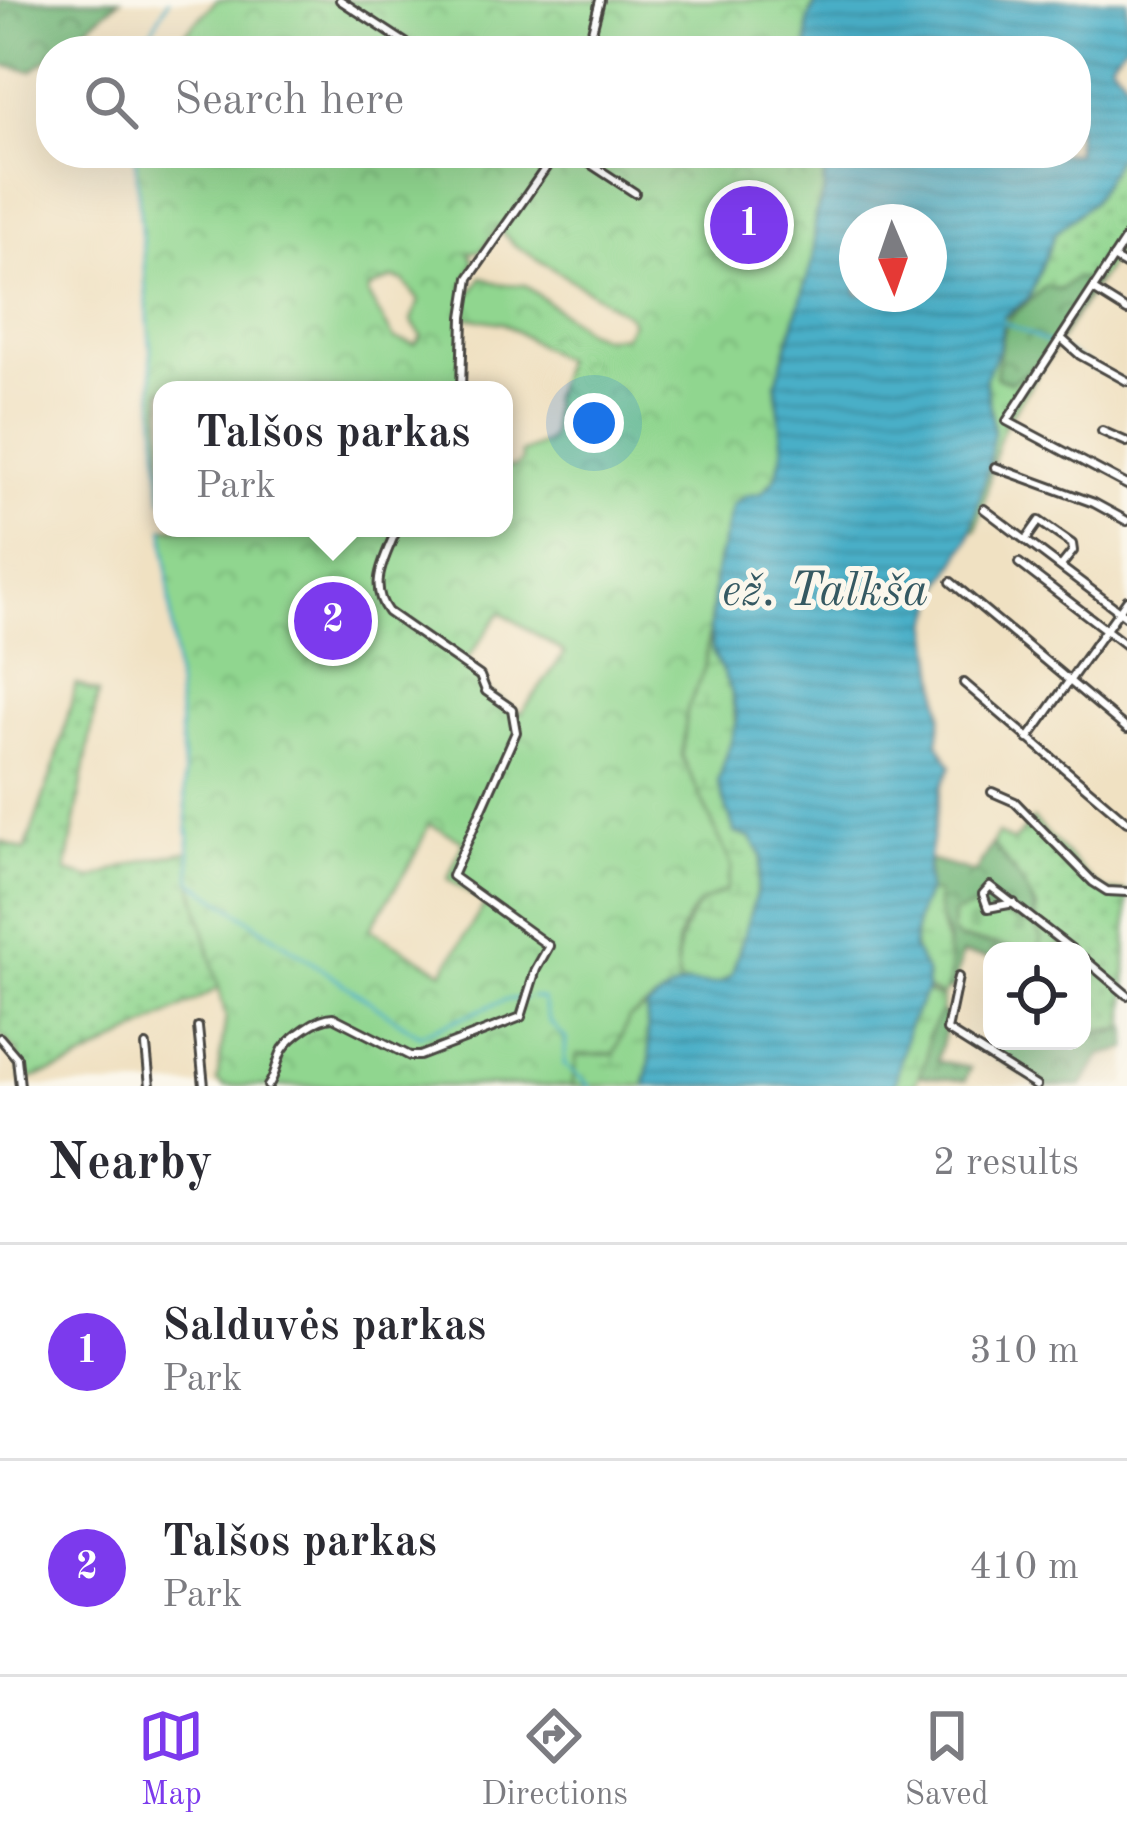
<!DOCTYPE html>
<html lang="en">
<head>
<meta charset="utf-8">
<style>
  body { margin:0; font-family:"Old Standard TT",serif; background:#f2f2f3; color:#2b2b33 }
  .controls { position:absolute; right:36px; bottom:36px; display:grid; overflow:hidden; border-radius:24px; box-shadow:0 12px 48px #0002 }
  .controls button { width:108px; height:108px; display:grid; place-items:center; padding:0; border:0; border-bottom:3px solid #e1e1e2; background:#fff; color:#2b2b33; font:60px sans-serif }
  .compass { position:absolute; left:839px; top:204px; width:108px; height:108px; border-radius:50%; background:#fff; box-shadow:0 12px 48px #0002; rotate:178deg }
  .you { position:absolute; left:594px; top:423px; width:42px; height:42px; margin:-30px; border:9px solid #fff; border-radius:50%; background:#1a73e8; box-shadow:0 0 0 18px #1a73e833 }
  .badge { display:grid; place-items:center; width:78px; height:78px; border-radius:50%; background:#7c3aed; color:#fff; font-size:39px; font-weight:700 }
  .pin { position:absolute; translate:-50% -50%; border:6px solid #fff; box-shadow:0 3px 12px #0006 }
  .popup { position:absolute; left:153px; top:381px; width:360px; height:156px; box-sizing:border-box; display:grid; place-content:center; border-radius:24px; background:#fff; filter:drop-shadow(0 3px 9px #0005); font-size:39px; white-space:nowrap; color:#7c7c81 }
  .popup b { font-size:45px; color:#2b2b33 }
  .popup::after { content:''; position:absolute; left:50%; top:100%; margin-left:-24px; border:24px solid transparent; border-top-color:#fff }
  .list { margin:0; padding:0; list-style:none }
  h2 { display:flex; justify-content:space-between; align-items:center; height:156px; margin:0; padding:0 48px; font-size:51px }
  h2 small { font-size:39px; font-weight:400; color:#7c7c81 }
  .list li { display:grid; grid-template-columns:78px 1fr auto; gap:36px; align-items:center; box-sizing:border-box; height:216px; padding:0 48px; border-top:3px solid #e1e1e2 }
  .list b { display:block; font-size:45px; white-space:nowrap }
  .list p { margin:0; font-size:39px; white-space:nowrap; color:#7c7c81 }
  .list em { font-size:39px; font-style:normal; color:#7c7c81 }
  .icon { flex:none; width:66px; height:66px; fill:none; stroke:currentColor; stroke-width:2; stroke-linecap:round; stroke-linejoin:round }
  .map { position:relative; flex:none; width:1127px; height:1086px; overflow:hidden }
  .search { position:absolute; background:#fff; box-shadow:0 12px 48px #0002; left:36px; right:36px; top:36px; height:132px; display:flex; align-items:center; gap:30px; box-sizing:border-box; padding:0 42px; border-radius:48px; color:#7c7c81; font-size:45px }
  .sheet { height:588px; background:#fff }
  nav { display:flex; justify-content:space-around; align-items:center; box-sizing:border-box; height:168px; border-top:3px solid #e1e1e2; background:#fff; font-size:33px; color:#7c7c81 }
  nav a { display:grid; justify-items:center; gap:6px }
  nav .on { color:#7c3aed }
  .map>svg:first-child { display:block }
  .grass { fill:url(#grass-dots); stroke:#5e805d; stroke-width:3 }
  .forest { fill:url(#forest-crowns); stroke:#507152; stroke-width:3 }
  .wetland { fill:url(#wetland-marsh); stroke:#5e805d; stroke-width:3 }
  .cemetery { fill:url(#cemetery-stones); stroke:#5e805d; stroke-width:3 }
  .park { fill:url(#park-crowns); stroke:#5e805d; stroke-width:3; fill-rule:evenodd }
  .water { fill:url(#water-rules); stroke:#3a6d79; stroke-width:3; fill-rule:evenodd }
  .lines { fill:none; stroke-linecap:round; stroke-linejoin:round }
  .stream { stroke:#48afc7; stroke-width:3 }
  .minor-casing { stroke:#494642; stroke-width:12 }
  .minor { stroke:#fff; stroke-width:6 }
  .labels { text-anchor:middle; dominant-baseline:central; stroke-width:10; stroke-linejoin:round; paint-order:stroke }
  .water-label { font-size:48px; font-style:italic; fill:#355962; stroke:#fbf7ec }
</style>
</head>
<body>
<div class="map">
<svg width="1127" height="1086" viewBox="0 0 1127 1086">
  <defs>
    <pattern id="grass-dots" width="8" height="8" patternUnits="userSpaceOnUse" patternTransform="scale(3)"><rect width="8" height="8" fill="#90d68f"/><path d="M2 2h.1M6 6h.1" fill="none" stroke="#7cb87c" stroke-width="1.8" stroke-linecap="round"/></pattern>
    <pattern id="forest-crowns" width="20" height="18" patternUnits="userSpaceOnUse" patternTransform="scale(3)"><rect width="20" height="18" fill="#74b77a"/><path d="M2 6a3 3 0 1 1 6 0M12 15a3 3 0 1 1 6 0" fill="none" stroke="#5f9564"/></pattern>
    <pattern id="wetland-marsh" width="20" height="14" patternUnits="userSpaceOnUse" patternTransform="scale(3)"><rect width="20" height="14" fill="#90d68f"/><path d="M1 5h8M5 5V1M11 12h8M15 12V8" fill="none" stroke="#7cb87c"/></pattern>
    <pattern id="cemetery-stones" width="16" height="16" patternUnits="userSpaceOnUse" patternTransform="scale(3)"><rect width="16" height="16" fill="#90d68f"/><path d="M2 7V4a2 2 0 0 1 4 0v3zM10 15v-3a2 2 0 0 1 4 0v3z" fill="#7cb87c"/></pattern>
    <pattern id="park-crowns" width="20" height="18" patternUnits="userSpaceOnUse" patternTransform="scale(3)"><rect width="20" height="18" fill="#90d68f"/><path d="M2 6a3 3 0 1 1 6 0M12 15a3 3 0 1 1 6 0" fill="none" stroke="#7cb87c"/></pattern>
    <pattern id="water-rules" width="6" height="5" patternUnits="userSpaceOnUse" patternTransform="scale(3)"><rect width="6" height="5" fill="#48afc7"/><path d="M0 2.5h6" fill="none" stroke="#3c8fa2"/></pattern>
  </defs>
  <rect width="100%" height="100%" fill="#fbf7ec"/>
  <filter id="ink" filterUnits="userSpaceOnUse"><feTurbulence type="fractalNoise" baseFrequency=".00833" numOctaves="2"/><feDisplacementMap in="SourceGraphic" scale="24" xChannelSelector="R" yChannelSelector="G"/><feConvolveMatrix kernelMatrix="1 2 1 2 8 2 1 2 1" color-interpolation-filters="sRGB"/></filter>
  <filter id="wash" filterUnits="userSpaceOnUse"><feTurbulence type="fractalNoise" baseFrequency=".004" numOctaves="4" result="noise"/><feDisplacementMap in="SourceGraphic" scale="48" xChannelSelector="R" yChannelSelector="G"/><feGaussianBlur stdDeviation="2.7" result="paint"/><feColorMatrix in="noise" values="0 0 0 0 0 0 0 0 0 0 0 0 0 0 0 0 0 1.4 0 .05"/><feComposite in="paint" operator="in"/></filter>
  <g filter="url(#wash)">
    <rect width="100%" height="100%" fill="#f0e1c2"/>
    <g class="grass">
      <path d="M1127 136V237L1007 421C991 454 989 495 976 530L972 531 994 431 985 378 987 366 999 348 1001 321 1029 298 1055 233 1092 202Z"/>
      <path d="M76 684 98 693 66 872 92 879 142 861 190 851 192 881 219 988 69 1067 23 1081 17 1052 0 1035V841L25 851 56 761Z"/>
      <path d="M1033 819 1093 882 1107 891 1127 892 1125 1029 1082 1032V984L1096 973 1082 961V951H1069L1060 945 1052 951 1039 947 1040 938 1034 925 1037 908 992 844 998 834 1013 842Z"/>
    </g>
    <g class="forest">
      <path d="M0 0H120L57 51H51V56L32 71 0 65Z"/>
      <path d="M1075 278 1095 280 1044 361 1011 382 996 377C999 358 1000 330 1013 315 1023 305 1035 298 1045 286L1060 290Z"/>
      <path d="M992 844C1008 864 1042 901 1034 925L974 907 952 932 958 939 1026 950 1039 947 1045 951H992V958L962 954 954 988 948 990V938L927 892 929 860 975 873Z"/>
      <path d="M941 1012 948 1017 937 1061 970 1068 965 1081 919 1076C928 1054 925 1030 941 1012Z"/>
      <path d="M1127 1028V1049L1101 1055 1082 1086H1042L983 1049 992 1034V1041H1082V1032H1116Z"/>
    </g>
    <g class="wetland">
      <path d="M710 631 712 650 731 690 751 838 762 856 756 894 732 974 716 986 680 985C667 935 699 901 732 867L682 756 687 710 704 669Z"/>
      <path d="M927 892 937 893C934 922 963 967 943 996L927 989C926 973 919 966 915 951 910 932 920 909 927 892Z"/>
      <path d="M925 992 943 999 941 1012 928 1035 926 1059 914 1086H894L909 1024Z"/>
      <path d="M646 1008 650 1061 645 1086H572L577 1055 614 1054 629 1018Z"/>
    </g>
    <path class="cemetery" d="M974 907 1034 925 1041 938 1039 947 1026 950 958 938 952 932 953 914Z"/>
    <g class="park">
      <path d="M217 0H817L811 11 807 51H168Z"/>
      <path d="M135 153H824V193L815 216 814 256 776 383 783 449 776 477 762 493 746 496 718 559 704 669 687 710 682 756 732 867 726 891C683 905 669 942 680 985L629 1018 614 1054 577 1055 572 1086H224L217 1081 226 1017 192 881 164 528H504V467H515L522 461 521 453 547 442 552 434V399L563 361 503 323 464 317 461 390H162V499ZM497 228 516 246 628 315 632 322 624 336 601 337 586 331 525 285 499 284 482 277 472 292 463 287 474 262 469 252 481 251ZM393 278 404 281 419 301 411 321 422 336 415 344 394 339 368 295 369 289ZM501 612 565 653 521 714 487 691 480 676 464 664ZM429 824 463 841 448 879 485 904 443 972 370 929 415 856Z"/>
    </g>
    <path class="water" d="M817 0H1127V43L1110 61 1127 81V136L1121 152 1092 202 1055 233 1029 298 1004 316 999 348 985 378 994 431 988 468 969 539 943 584 930 624 942 714 938 743 951 766 941 788 927 870 928 890 917 917 913 948 926 972 927 990 909 1024 894 1086H645L650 1061 646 1008C657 1001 670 988 682 985 703 980 715 992 732 974L756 894 762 856 751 838 735 833 718 782 737 721 731 690 712 650 710 631 715 574 733 504 746 496 762 493 776 477 783 449 776 383 814 256 815 216 824 193V153H1076V51H807L808 21ZM857 222H929V294H857Z"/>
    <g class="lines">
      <g class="stream">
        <path d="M151 31 169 0"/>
        <path d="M140 51 149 35"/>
        <path d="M135 153 162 499"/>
        <path d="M1001 321 1053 345"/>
        <path d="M1061 349 1105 374"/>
        <path d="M1109 376 1127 386"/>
        <path d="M164 528 192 881 419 1035 505 1000 525 998"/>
        <path d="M532 997 542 999 549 1021 566 1039 564 1064 590 1086"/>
      </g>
    </g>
  </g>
  <g filter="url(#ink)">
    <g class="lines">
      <g class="minor-casing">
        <g id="minor">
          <path d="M340 0 418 51"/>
          <path d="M587 51 600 0"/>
          <path d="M574 153 635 193"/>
          <path d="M1127 237 1007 421 1127 485"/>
          <path d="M1113 258 1127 266"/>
          <path d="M1095 291 1127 311"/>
          <path d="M1062 339 1080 355 1127 381"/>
          <path d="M461 390 463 317 469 278 556 153"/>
          <path d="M1102 431 1127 442"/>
          <path d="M995 467 1094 503 1127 521"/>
          <path d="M984 509 1127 617"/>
          <path d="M1027 538 1039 521 1072 544 1073 551 1061 566"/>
          <path d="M1019 563 1127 646"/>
          <path d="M951 582 1127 729"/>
          <path d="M964 683 1127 822"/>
          <path d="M1028 739 1127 600"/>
          <path d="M992 792 1015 802 1093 882 1107 891 1127 892"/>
          <path d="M1014 903 988 908 983 894 990 886 1074 951"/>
          <path d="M1082 957 1127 995"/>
          <path d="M958 977 947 1030 1036 1086"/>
          <path d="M198 1027 204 1086"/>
          <path d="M0 1038 17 1058 20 1086"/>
          <path d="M146 1046 150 1086"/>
          <path d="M268 1086C277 1074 276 1061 283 1049 292 1036 318 1017 333 1017L410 1056H420L521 1017 536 969 549 946 452 876 516 732 512 709 486 691 480 676 388 612C367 584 386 557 397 528"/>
        </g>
      </g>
      <use href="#minor" class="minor"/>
    </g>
  </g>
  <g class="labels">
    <g class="water-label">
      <text x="825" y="592">ež. Talkša</text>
    </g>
  </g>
</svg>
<div class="controls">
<button><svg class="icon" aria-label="locate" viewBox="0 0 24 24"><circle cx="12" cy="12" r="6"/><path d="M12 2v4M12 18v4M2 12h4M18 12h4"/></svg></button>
</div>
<svg class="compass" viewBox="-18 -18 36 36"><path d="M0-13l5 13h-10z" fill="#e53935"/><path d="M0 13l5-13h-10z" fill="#7c7c81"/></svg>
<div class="you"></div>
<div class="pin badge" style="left:749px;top:225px">1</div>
<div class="pin badge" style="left:333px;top:621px">2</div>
<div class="popup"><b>Talšos parkas</b>Park</div>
<div class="search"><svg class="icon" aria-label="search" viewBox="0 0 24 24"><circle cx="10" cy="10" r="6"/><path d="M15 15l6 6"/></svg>Search here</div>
</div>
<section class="sheet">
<h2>Nearby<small>2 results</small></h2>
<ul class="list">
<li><span class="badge">1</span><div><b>Salduvės parkas</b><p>Park</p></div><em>310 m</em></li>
<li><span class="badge">2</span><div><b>Talšos parkas</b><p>Park</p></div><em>410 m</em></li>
</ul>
</section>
<nav>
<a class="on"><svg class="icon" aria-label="map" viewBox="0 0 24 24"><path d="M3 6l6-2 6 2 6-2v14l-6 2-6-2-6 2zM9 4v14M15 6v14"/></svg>Map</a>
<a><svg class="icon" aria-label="directions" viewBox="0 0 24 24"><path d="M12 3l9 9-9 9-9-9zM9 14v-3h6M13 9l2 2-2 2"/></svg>Directions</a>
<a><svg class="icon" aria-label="saved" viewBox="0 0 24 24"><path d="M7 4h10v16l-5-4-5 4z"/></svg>Saved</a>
</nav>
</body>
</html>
